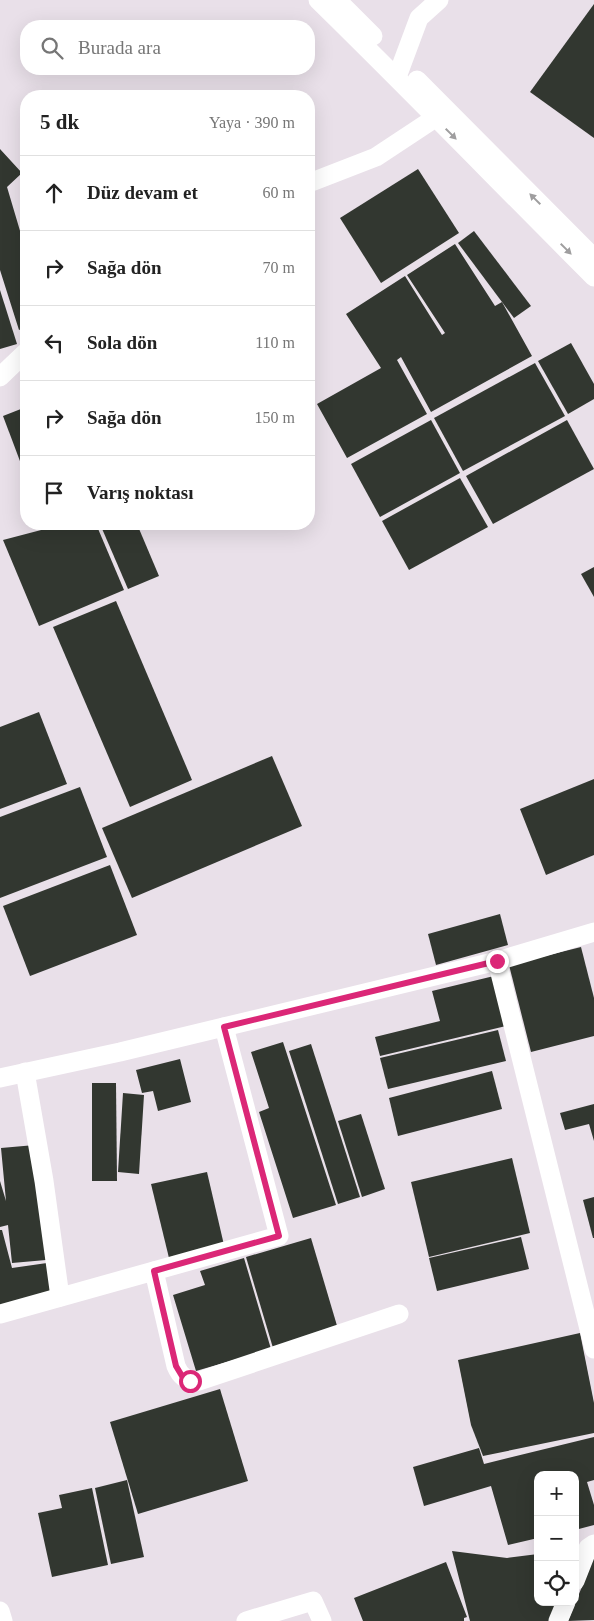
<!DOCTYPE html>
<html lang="tr">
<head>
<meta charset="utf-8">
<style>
  body { margin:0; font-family:Georgia,serif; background:#f6f6f6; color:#222 }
  .controls { position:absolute; right:15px; bottom:15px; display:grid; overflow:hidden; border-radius:10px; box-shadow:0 5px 20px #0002 }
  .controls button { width:45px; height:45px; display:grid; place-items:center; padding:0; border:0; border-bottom:1px solid #e0e0e0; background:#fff; color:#222; font:25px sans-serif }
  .stop { position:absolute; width:15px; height:15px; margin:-11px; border:4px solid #db2777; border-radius:50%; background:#fff }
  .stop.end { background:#db2777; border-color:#fff; box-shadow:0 1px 5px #0008 }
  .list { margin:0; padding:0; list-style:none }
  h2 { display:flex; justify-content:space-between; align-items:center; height:65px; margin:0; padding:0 20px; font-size:21px }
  h2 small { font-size:16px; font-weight:400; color:#767676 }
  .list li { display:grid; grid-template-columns:32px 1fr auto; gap:15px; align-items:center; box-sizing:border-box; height:75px; padding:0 20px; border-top:1px solid #e0e0e0 }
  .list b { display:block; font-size:19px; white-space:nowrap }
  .list em { font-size:16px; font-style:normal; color:#767676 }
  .icon { flex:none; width:28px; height:28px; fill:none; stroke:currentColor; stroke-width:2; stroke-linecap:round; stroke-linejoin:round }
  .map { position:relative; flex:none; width:594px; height:1621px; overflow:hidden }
  .search { position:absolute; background:#fff; box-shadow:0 5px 20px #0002; left:20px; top:20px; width:295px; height:55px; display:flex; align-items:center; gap:12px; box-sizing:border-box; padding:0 18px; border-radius:20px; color:#767676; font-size:19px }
  .panel { position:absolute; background:#fff; box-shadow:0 5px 20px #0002; left:20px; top:90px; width:295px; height:440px; border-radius:20px }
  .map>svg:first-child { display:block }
  .building { fill:#323730 }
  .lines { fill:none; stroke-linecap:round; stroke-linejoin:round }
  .minor { stroke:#fff; stroke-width:19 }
  .oneway { fill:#9f9e9f }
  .route { stroke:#db2777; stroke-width:6 }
</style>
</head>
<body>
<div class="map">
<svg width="594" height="1621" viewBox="0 0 594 1621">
  <rect width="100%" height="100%" fill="#e9e0e9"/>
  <g class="building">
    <path d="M594 4V138L530 92Z"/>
    <path d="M0 149 22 173 7 187 26 251V327L19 330 0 270Z"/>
    <path d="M418 169 459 233 381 283 340 218Z"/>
    <path d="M474 231 531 306 514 318 458 243Z"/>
    <path d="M455 244 495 306 502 302 532 356 431 412 401 357 397 360 427 414 347 458 317 404 381 368 346 314 405 276 442 335 445 333 407 275Z"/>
    <path d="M0 290 17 344 0 349Z"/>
    <path d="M571 343 594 384V399L568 414 538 361Z"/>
    <path d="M535 363 565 416 463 471 434 418Z"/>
    <path d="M26 407V477L3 416Z"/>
    <path d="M431 420 460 473 380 517 351 464Z"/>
    <path d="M567 420 594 469 493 524 466 476Z"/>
    <path d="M460 478 488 527 409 570 382 521Z"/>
    <path d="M64 524H96L124 590 39 626 3 540Z"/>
    <path d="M100 524H137L159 576 128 589Z"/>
    <path d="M594 567V597L581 574Z"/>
    <path d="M116 601 192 780 130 807 53 627Z"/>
    <path d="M39 712 67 784 0 809V727Z"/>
    <path d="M272 756 302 826 132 898 102 828Z"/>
    <path d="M594 779V855L546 875 520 809Z"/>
    <path d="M80 787 107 857 0 898V817Z"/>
    <path d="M110 865 137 935 30 976 3 906Z"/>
    <path d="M500 914 508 945 436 965 428 934Z"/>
    <path d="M581 947 594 998V1036L531 1052 509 965Z"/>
    <path d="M494 976 506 1026 380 1056 375 1037 440 1021 432 991Z"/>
    <path d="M498 1030 506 1061 388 1089 380 1058Z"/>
    <path d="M283 1042 336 1205 293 1218 259 1112 269 1108 251 1052Z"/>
    <path d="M311 1044 360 1197 338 1204 289 1051Z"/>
    <path d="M180 1059 191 1102 158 1111 153 1091 142 1093 136 1070Z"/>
    <path d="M492 1071 502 1109 398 1136 389 1098Z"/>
    <path d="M92 1083H116L117 1181H92Z"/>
    <path d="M123 1093 144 1095 139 1174 118 1172Z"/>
    <path d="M594 1104V1141L589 1124 565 1130 560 1113Z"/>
    <path d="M361 1114 385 1189 362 1197 338 1121Z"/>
    <path d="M35 1145 46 1260 12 1263 8 1225 0 1227V1181L6 1201 1 1148Z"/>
    <path d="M512 1158 530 1233 429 1257 411 1182Z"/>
    <path d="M207 1172 224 1245 169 1258 151 1184Z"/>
    <path d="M594 1197V1238H593L583 1200Z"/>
    <path d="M0 1230H2L12 1268 47 1263 55 1294 0 1309Z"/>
    <path d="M521 1237 529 1269 437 1291 429 1258Z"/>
    <path d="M311 1238 338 1329 273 1348 246 1257Z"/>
    <path d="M244 1258 271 1349 196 1371 173 1295 205 1285 200 1271Z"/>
    <path d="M580 1333 594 1403V1433L483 1456 471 1425 458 1360Z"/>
    <path d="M220 1389 248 1481 138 1514 110 1422Z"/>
    <path d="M594 1437V1480L587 1482 594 1505V1525L575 1530V1475H538V1538L508 1545 491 1486 424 1506 413 1467 479 1448 484 1464Z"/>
    <path d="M127 1480 144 1557 111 1564 95 1488Z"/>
    <path d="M92 1488 108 1565 52 1577 38 1513 62 1508 59 1495Z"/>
    <path d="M452 1551 507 1558 538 1554V1602H565L556 1621H470Z"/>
    <path d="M594 1557V1620L568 1621Z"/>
    <path d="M446 1562 467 1617 464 1618V1621H363L354 1598Z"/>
  </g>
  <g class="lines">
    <g class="minor">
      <path d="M318 0C411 91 502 185 594 277"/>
      <path d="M337 0 373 36"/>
      <path d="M397 77 419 18 439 0"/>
      <path d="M417 80 594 258"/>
      <path d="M309 183 376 157 435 118"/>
      <path d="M0 377 26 352"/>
      <path d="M497 961 594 1349"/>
      <path d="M25 1072 44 1181 60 1297"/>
      <path d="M0 1078 120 1052 497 961 594 932"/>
      <path d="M154 1271 176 1366C180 1376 187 1382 199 1381L399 1314"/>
      <path d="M0 1314 279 1236 224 1027"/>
      <path d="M575 1581 588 1548 594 1544"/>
      <path d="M0 1611 3 1621"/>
      <path d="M246 1621 313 1601 322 1621"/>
      <path d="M558 1621 566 1602"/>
    </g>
  </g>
  <defs><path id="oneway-solid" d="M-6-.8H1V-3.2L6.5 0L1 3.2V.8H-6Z" transform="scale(1.25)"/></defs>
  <g class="oneway">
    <use href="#oneway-solid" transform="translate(451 134) rotate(45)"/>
    <use href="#oneway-solid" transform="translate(535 199) rotate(-135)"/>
    <use href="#oneway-solid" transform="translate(566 249) rotate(45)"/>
  </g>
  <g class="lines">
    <path class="route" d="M190 1381 182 1376 176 1366 154 1271 279 1236 224 1027 497 961"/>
  </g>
</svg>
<div class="controls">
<button>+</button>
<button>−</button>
<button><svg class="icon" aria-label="locate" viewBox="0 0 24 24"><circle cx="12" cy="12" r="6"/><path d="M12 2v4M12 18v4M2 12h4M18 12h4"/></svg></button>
</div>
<div class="stop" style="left:190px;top:1381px"></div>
<div class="stop end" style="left:497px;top:961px"></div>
<div class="search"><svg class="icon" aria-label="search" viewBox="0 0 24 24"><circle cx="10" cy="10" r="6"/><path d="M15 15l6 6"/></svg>Burada ara</div>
<section class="panel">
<h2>5 dk<small>Yaya · 390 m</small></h2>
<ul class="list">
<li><svg class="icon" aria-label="ahead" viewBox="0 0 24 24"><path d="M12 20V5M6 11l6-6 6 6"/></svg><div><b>Düz devam et</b></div><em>60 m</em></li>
<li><svg class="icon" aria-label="right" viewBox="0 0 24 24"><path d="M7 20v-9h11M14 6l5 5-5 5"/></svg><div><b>Sağa dön</b></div><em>70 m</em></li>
<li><svg class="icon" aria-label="left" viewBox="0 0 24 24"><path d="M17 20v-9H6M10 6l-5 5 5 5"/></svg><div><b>Sola dön</b></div><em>110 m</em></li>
<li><svg class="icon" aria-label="right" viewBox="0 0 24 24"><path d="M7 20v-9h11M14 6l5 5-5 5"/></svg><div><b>Sağa dön</b></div><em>150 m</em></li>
<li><svg class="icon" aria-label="arrive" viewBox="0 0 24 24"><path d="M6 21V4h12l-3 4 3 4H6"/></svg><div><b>Varış noktası</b></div></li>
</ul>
</section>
</div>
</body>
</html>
